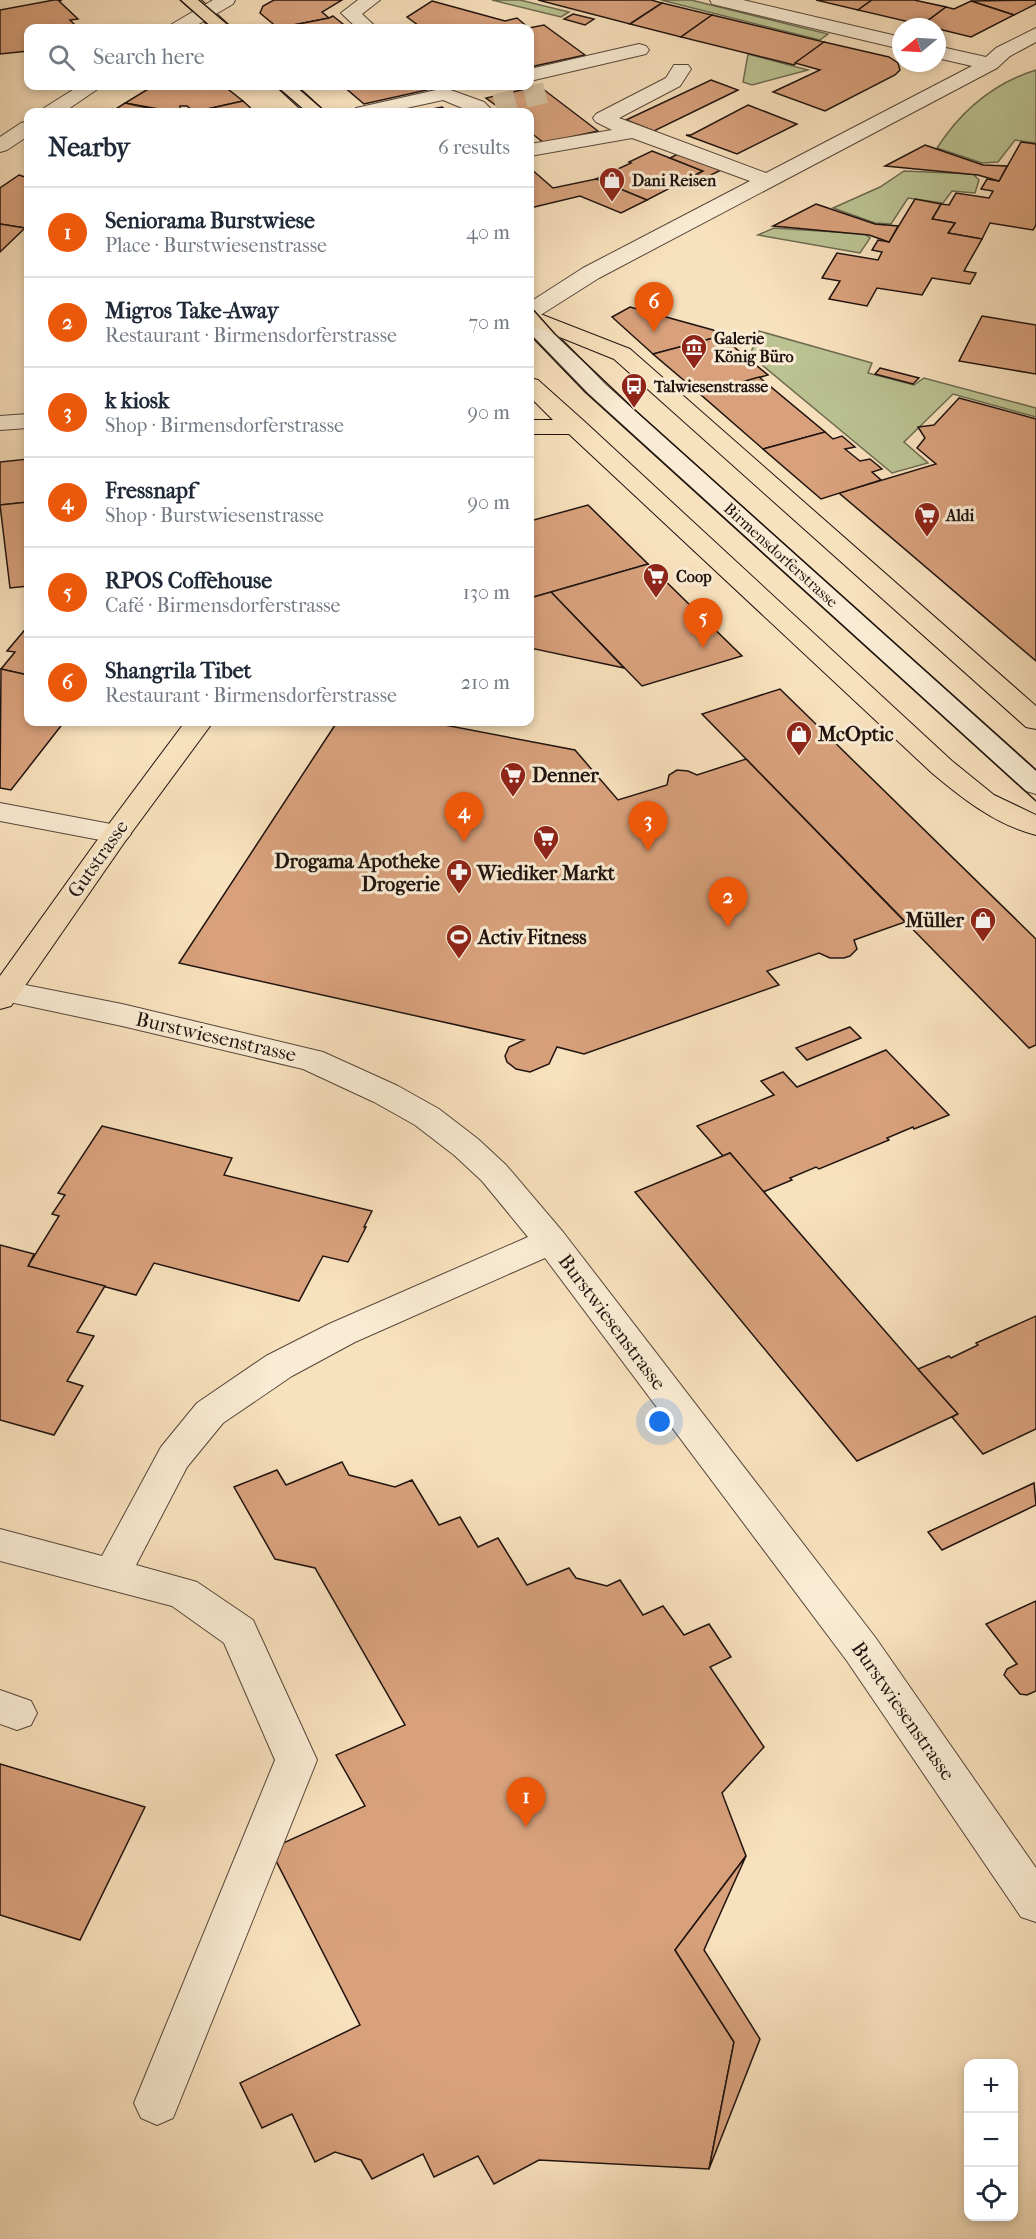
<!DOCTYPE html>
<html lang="en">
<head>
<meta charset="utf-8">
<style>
  body { margin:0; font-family:"IM FELL French Canon",serif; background:#f2f2f3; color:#1f2937 }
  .controls { position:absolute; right:18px; bottom:18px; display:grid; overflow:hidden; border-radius:12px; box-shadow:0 3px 9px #0003 }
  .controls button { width:54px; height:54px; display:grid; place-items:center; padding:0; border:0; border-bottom:2px solid #e0e1e3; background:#fff; color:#1f2937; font:30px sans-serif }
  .compass { position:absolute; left:892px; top:18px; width:54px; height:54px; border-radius:50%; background:#fff; box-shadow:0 3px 9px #0003; rotate:252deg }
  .you { position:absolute; left:660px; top:1422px; width:21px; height:21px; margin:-15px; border:4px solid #fff; border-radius:50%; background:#1a73e8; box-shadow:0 0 0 9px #1a73e833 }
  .badge { display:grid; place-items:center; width:39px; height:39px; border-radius:50%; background:#ea580c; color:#fff; font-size:20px; font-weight:700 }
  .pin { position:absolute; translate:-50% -50px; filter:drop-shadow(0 2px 3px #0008) }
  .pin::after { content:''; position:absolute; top:32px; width:21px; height:18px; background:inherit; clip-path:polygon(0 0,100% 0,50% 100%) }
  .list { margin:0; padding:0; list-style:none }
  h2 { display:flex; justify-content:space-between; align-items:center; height:78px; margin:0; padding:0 24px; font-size:26px }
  h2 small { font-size:20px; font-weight:400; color:#747a83 }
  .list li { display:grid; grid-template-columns:39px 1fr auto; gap:18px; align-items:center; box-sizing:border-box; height:90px; padding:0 24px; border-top:2px solid #e0e1e3 }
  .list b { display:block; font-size:22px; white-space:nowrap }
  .list p { margin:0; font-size:20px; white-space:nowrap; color:#747a83 }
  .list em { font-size:20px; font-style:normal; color:#747a83 }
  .icon { flex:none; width:33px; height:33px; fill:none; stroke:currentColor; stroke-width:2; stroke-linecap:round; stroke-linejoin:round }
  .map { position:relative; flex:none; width:1036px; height:2239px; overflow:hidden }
  .search { position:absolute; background:#fff; box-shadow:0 3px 9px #0003; left:24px; top:24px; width:510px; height:66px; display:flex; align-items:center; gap:15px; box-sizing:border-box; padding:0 21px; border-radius:12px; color:#747a83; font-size:22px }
  .panel { position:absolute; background:#fff; box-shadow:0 3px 9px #0003; left:24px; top:108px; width:510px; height:618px; border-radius:12px }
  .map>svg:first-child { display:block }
  .green { fill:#bbc393; stroke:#6d6b51; stroke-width:1.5 }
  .building { fill:#d8a17c; stroke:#1f130f; stroke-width:1.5 }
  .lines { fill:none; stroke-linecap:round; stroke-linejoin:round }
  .minor-tunnel { stroke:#d7c2a3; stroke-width:21; stroke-dasharray:21 10; stroke-linecap:butt }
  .minor-casing { stroke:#55463a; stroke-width:2 }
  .major-casing { stroke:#1f130f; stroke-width:2 }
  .minor { fill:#faecd4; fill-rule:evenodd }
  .major { fill:#f8e1bd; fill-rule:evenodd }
  .tram { stroke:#1f130f; stroke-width:1.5 }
  .labels { text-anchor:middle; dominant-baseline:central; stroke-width:6; stroke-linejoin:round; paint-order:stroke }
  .far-poi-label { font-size:16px; font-weight:bold; fill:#1f130f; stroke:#faecd4; text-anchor:start }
  .far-street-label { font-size:16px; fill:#1f130f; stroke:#faecd4 }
  .poi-label { font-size:20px; font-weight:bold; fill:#1f130f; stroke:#faecd4; text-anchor:start }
  .street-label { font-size:20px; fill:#1f130f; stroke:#faecd4 }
</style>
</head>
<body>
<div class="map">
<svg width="1036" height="2239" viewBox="0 0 1036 2239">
  <rect width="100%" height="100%" fill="#f8e1bd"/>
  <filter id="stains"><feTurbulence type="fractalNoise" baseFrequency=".00333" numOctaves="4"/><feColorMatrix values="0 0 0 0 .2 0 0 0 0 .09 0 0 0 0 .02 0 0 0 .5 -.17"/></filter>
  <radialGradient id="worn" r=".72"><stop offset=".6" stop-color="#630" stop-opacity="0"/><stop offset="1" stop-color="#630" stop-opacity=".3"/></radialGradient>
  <g class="green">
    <path d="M492 0H520L569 12 561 17Z"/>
    <path d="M661 0H691L828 34 820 40Z"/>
    <path d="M748 54 808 70 752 85 743 82Z"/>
    <path d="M1036 70V143L1015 140 998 162 982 163 937 148C961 111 994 83 1036 70Z"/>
    <path d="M904 171 973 174 979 180 975 193 952 191 943 203 908 198 891 224 875 223 833 208 880 187Z"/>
    <path d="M774 228 865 234 870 238 860 253 758 235Z"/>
    <path d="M759 331 872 363 868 373 914 385 924 378 1036 408V417L953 394 904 442 928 463 892 473 750 355Z"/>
  </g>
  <g class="building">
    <path d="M54 0H62L59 1 78 19 70 20 75 25 67 26 70 28H28V51L0 54V10Z"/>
    <path d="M274 0H342L322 12 329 18 278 28 260 13 263 6Z"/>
    <path d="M538 0H651L662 3 630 24Z"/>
    <path d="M816 0H872L858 10Z"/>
    <path d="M872 0H914L946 7 922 25 858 10Z"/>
    <path d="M1036 0V4L1014 15 971 1Z"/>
    <path d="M432 1 505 21 517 18 529 28 544 25 585 55 530 67V28H422L407 17Z"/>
    <path d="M971 1 1014 15 971 37 922 25 946 7 954 9Z"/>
    <path d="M662 3 712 15 681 37 630 24Z"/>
    <path d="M573 14 594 19 585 25 564 19Z"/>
    <path d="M712 15 824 42 794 65 681 37Z"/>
    <path d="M333 16 348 28H278L329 18Z"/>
    <path d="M824 42 889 57 898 63 900 70 895 75 825 111 773 92 820 70 795 63Z"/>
    <path d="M711 80 738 90 654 131 626 120Z"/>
    <path d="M153 86H224L243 101 194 112 187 106H180V110L176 112 125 103Z"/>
    <path d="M343 86H421L427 90 364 104Z"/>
    <path d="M539 86 598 131 544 143 530 132V112H505L486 98Z"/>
    <path d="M243 101 255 112H194Z"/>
    <path d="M125 103 167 112H111Z"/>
    <path d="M748 105 797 124 737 154 686 135H691Z"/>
    <path d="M442 107 449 112H417Z"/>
    <path d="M1021 142 1036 144V225L1033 230 990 223 982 239 948 233 955 223 932 219 941 204 949 205 956 193 989 198 993 191 981 189 987 179 999 181Z"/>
    <path d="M925 145 983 165 1007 166 999 181 978 175 885 166Z"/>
    <path d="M652 151 703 171 647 200 596 179 631 163 629 162Z"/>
    <path d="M682 152 725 168 695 183 686 180 703 171 670 158Z"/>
    <path d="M530 168 553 188 596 179 647 200 621 213 580 196 530 208Z"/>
    <path d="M19 175 28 178V225L25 228 0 224V188Z"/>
    <path d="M915 199 941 204 932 219 955 223 948 233 982 239 964 271 976 273 970 284 932 278 922 295 877 288 867 306 829 299 840 281 822 278 837 253 878 260 882 252 872 250 878 240 889 242Z"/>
    <path d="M816 204 875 224 898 226 889 242 869 235 773 226Z"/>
    <path d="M0 224 25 228 0 252Z"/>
    <path d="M630 307 713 330 721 336 653 354 612 317Z"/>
    <path d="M982 316 1036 325V374L959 361Z"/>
    <path d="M721 336 768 375 700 394 653 354Z"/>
    <path d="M880 368 919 378 913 384 875 374Z"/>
    <path d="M759 377 825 432 763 449 700 394Z"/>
    <path d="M959 398 1036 419V661L839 493 936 464 917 448 925 438 918 427 934 425Z"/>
    <path d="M825 432 833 439 842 436 855 447 845 449 860 461 870 459 882 469 872 472 881 480 821 499 763 449Z"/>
    <path d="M28 459V502L0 505V462Z"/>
    <path d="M28 502V586L10 588 0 505Z"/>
    <path d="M588 505 648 564 530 598V521Z"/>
    <path d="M648 564 742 656 642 686 551 592Z"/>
    <path d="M551 592 624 668 530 648V598Z"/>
    <path d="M28 626V675L1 669 15 652 7 651Z"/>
    <path d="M1 669 28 675V722H64L11 790 0 788Z"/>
    <path d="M780 689 1036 939V1045L1029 1048 702 714Z"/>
    <path d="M337 722H429L575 750 618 800 667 785 669 775 677 770 688 771 697 775 746 759 905 922 854 940 857 949 850 956 844 958H830L819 953 767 971 779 985 584 1054 557 1047 549 1064 530 1072 516 1069 507 1062 505 1056 509 1047 524 1040 179 963Z"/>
    <path d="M850 1027 861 1038 807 1060 796 1048Z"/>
    <path d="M886 1050 949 1115 914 1129 913 1127 887 1138 889 1140 819 1169 816 1167 790 1178 792 1180 763 1192 730 1153 723 1156 697 1126 774 1095 761 1081 771 1077 783 1072 797 1087Z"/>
    <path d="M102 1126 232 1158 224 1175 372 1211 364 1227H366L348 1262 323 1256 299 1301 154 1263 136 1295 28 1266 59 1216 52 1214 65 1195 58 1193Z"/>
    <path d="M730 1153 918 1369 958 1414 857 1461 635 1192Z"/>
    <path d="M0 1245 34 1254 28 1266 105 1286 77 1332 94 1336 67 1381 83 1386 54 1435 0 1420Z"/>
    <path d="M1036 1316V1429L983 1454 952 1417 958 1414 918 1369 949 1356 951 1358 978 1345 976 1343Z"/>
    <path d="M342 1462 349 1475 395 1487 412 1480 439 1525 460 1517 478 1547 498 1538 527 1585 569 1568 576 1578 607 1586 620 1580 643 1615 663 1606 684 1635 709 1624 731 1657 710 1667 764 1747 722 1793 746 1856 675 1950 734 2042 709 2169 539 2160 494 2184 478 2156 434 2177 423 2154 372 2179 361 2160 335 2152 315 2162 292 2114 262 2128 240 2083 360 2025 270 1849 365 1806 336 1755 405 1725 315 1568 275 1559 234 1487 277 1470 286 1485Z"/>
    <path d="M1034 1483 1036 1505 942 1550 928 1532Z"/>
    <path d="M1036 1601V1691L1027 1695 1020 1694 1004 1675 1007 1669 1017 1664 986 1624Z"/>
    <path d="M0 1764 145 1807 80 1940 0 1915Z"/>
    <path d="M746 1856 704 1950 760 2039 709 2169 734 2042 675 1950Z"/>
  </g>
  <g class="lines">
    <path class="minor-tunnel" d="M495 105 548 92"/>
    <g class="minor-casing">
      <g id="minor">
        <path d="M213 0H235L233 4 192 28H169L172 24Z"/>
        <path d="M358 0H380L362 14 377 28H357L341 13Z"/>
        <path d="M710 0H743L901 37V49L712 4Z"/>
        <path d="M1036 28V42L1010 56 997 68 599 278 539 316 605 384 1036 770V794L1026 791 589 394 530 333V302L583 268 750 181 632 138 530 156V144L612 130 596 122 593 118 596 114 666 78 674 65H688L691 69 680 86 619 118 766 173 972 66 937 58V46L986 57 996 48Z"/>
        <path d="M639 44 646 46 649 50 646 54 530 81V69Z"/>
        <path d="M79 86H102L64 112H41L44 108Z"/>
        <path d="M445 88 484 102 494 112H472L443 100 388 112H353L356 108Z"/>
        <path d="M28 121V136L7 150 0 152V137L21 123Z"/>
        <path d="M28 414V428L0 430V416Z"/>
        <path d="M0 803 116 825 126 828 131 834 126 840 116 843 0 821Z"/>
        <path d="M0 980 122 1004 323 1052 398 1086 439 1109 478 1139 506 1165 563 1232 875 1637 1036 1868V1922L1021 1917 847 1661 545 1258 355 1342 292 1376 223 1423 187 1467 136 1565 197 1582 253 1620 317 1760 173 2118 157 2125 141 2118 134 2103 275 1760 224 1643 172 1606 0 1561V1529L102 1556 161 1447 197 1403 266 1356 329 1324 528 1237 482 1181 454 1155 415 1125 374 1102 303 1069 122 1026 0 1000Z"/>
        <path d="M0 1690 31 1701 37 1713 31 1725 17 1730 0 1724Z"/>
      </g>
    </g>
    <g class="major-casing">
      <g id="major">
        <path d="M181 0H201L232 28H211Z"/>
        <path d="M276 86H297L325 112H304Z"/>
        <path d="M530 310 630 349 1036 706V729L1026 727 614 359 530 325Z"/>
        <path d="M530 378 538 380 585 422 952 761 994 795 1036 815V835C996 825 963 799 932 773L569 434H530V420H553L530 397Z"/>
        <path d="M185 722H213L126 840 11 1006 0 1009V976L106 828Z"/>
      </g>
    </g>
    <use href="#minor" class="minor"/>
    <use href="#major" class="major"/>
    <g class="tram">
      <path d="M180 0 212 28"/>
      <path d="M199 0 232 28"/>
      <path d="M276 86 306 112"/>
      <path d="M296 86 326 112"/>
      <path d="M530 306 555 334 634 409 1036 770"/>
      <path d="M530 335 585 392 1036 801"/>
    </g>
  </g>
  <defs>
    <g id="shop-pin" transform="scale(1.35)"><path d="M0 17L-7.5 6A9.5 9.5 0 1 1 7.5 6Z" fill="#8f2418" stroke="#faecd4"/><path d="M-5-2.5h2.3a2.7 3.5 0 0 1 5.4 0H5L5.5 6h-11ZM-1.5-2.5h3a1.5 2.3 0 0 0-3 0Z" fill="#fff"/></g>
    <g id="museum-pin" transform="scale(1.35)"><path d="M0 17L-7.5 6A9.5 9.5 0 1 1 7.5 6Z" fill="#8f2418" stroke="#faecd4"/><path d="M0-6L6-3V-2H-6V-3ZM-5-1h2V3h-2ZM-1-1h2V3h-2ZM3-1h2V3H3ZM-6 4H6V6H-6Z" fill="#fff"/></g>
    <g id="bus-pin" transform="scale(1.35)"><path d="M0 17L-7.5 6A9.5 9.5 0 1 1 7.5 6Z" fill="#8f2418" stroke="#faecd4"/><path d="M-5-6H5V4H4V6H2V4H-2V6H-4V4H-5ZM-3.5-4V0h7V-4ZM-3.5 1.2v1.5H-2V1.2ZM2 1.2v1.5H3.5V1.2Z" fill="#fff"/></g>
    <g id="supermarket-pin" transform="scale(1.35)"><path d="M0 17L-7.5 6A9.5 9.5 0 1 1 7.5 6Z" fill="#8f2418" stroke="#faecd4"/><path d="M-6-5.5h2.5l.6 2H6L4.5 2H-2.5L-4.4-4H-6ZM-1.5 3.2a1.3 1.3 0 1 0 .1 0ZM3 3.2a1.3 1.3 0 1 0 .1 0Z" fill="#fff"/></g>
    <g id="pharmacy-pin" transform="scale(1.35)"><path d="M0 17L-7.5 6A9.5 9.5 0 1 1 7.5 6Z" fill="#8f2418" stroke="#faecd4"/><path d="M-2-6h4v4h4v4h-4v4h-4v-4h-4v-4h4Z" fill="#fff"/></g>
    <g id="stadium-pin" transform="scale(1.35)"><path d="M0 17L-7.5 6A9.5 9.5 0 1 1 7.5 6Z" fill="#8f2418" stroke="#faecd4"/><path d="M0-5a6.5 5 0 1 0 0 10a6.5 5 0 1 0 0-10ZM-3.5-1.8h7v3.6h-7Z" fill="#fff"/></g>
  </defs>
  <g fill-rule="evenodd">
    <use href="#shop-pin" x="612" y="180"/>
    <use href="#museum-pin" x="694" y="347"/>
    <use href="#bus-pin" x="634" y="386"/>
    <use href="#supermarket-pin" x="927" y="515"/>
    <use href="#supermarket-pin" x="656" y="576"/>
    <use href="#shop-pin" x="799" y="734"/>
    <use href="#supermarket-pin" x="513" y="775"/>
    <use href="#supermarket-pin" x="546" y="838"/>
    <use href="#pharmacy-pin" x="459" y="872"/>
    <use href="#shop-pin" x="983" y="920"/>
    <use href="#stadium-pin" x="459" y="937"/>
  </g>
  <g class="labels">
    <g class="far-poi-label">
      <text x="632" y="180">Dani Reisen</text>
      <text x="714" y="338">Galerie<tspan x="714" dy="18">König Büro</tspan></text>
      <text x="654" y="386">Talwiesenstrasse</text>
      <text x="946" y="515">Aldi</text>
      <text x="676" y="576">Coop</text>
    </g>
    <g class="far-street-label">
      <text transform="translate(781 555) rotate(42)">Birmensdorferstrasse</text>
    </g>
    <g class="poi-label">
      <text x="818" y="734">McOptic</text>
      <text x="532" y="775">Denner</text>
      <text x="440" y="861" text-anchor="end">Drogama Apotheke<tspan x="440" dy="23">Drogerie</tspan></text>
      <text x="546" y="873" text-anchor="middle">Wiediker Markt</text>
      <text x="964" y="920" text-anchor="end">Müller</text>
      <text x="478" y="937">Activ Fitness</text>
    </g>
    <g class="street-label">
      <text transform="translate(98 859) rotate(-55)">Gutstrasse</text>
      <text transform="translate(216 1037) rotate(13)">Burstwiesenstrasse</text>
      <text transform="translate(612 1322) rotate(53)">Burstwiesenstrasse</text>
      <text transform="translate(903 1711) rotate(55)">Burstwiesenstrasse</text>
    </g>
  </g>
  <rect width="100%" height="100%" filter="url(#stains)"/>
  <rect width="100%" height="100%" fill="url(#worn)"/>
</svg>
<div class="controls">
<button>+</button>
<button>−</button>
<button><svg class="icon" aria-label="locate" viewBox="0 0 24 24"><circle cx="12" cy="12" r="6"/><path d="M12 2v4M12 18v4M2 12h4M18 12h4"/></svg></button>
</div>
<svg class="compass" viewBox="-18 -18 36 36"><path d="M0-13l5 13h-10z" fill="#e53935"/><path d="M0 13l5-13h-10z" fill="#747a83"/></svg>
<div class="you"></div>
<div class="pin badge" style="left:526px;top:1827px">1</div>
<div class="pin badge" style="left:728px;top:927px">2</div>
<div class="pin badge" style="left:648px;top:851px">3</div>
<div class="pin badge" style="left:464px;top:842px">4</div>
<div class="pin badge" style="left:703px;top:648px">5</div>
<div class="pin badge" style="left:654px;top:332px">6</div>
<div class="search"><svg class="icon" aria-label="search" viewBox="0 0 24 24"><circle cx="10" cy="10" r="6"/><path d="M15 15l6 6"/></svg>Search here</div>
<section class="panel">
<h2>Nearby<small>6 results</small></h2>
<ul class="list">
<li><span class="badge">1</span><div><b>Seniorama Burstwiese</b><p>Place · Burstwiesenstrasse</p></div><em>40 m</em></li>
<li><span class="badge">2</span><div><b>Migros Take-Away</b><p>Restaurant · Birmensdorferstrasse</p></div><em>70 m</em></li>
<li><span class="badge">3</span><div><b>k kiosk</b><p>Shop · Birmensdorferstrasse</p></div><em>90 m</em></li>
<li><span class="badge">4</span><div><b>Fressnapf</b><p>Shop · Burstwiesenstrasse</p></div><em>90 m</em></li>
<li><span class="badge">5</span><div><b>RPOS Coffehouse</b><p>Café · Birmensdorferstrasse</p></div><em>130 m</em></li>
<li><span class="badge">6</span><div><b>Shangrila Tibet</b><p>Restaurant · Birmensdorferstrasse</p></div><em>210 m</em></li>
</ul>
</section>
</div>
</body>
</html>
